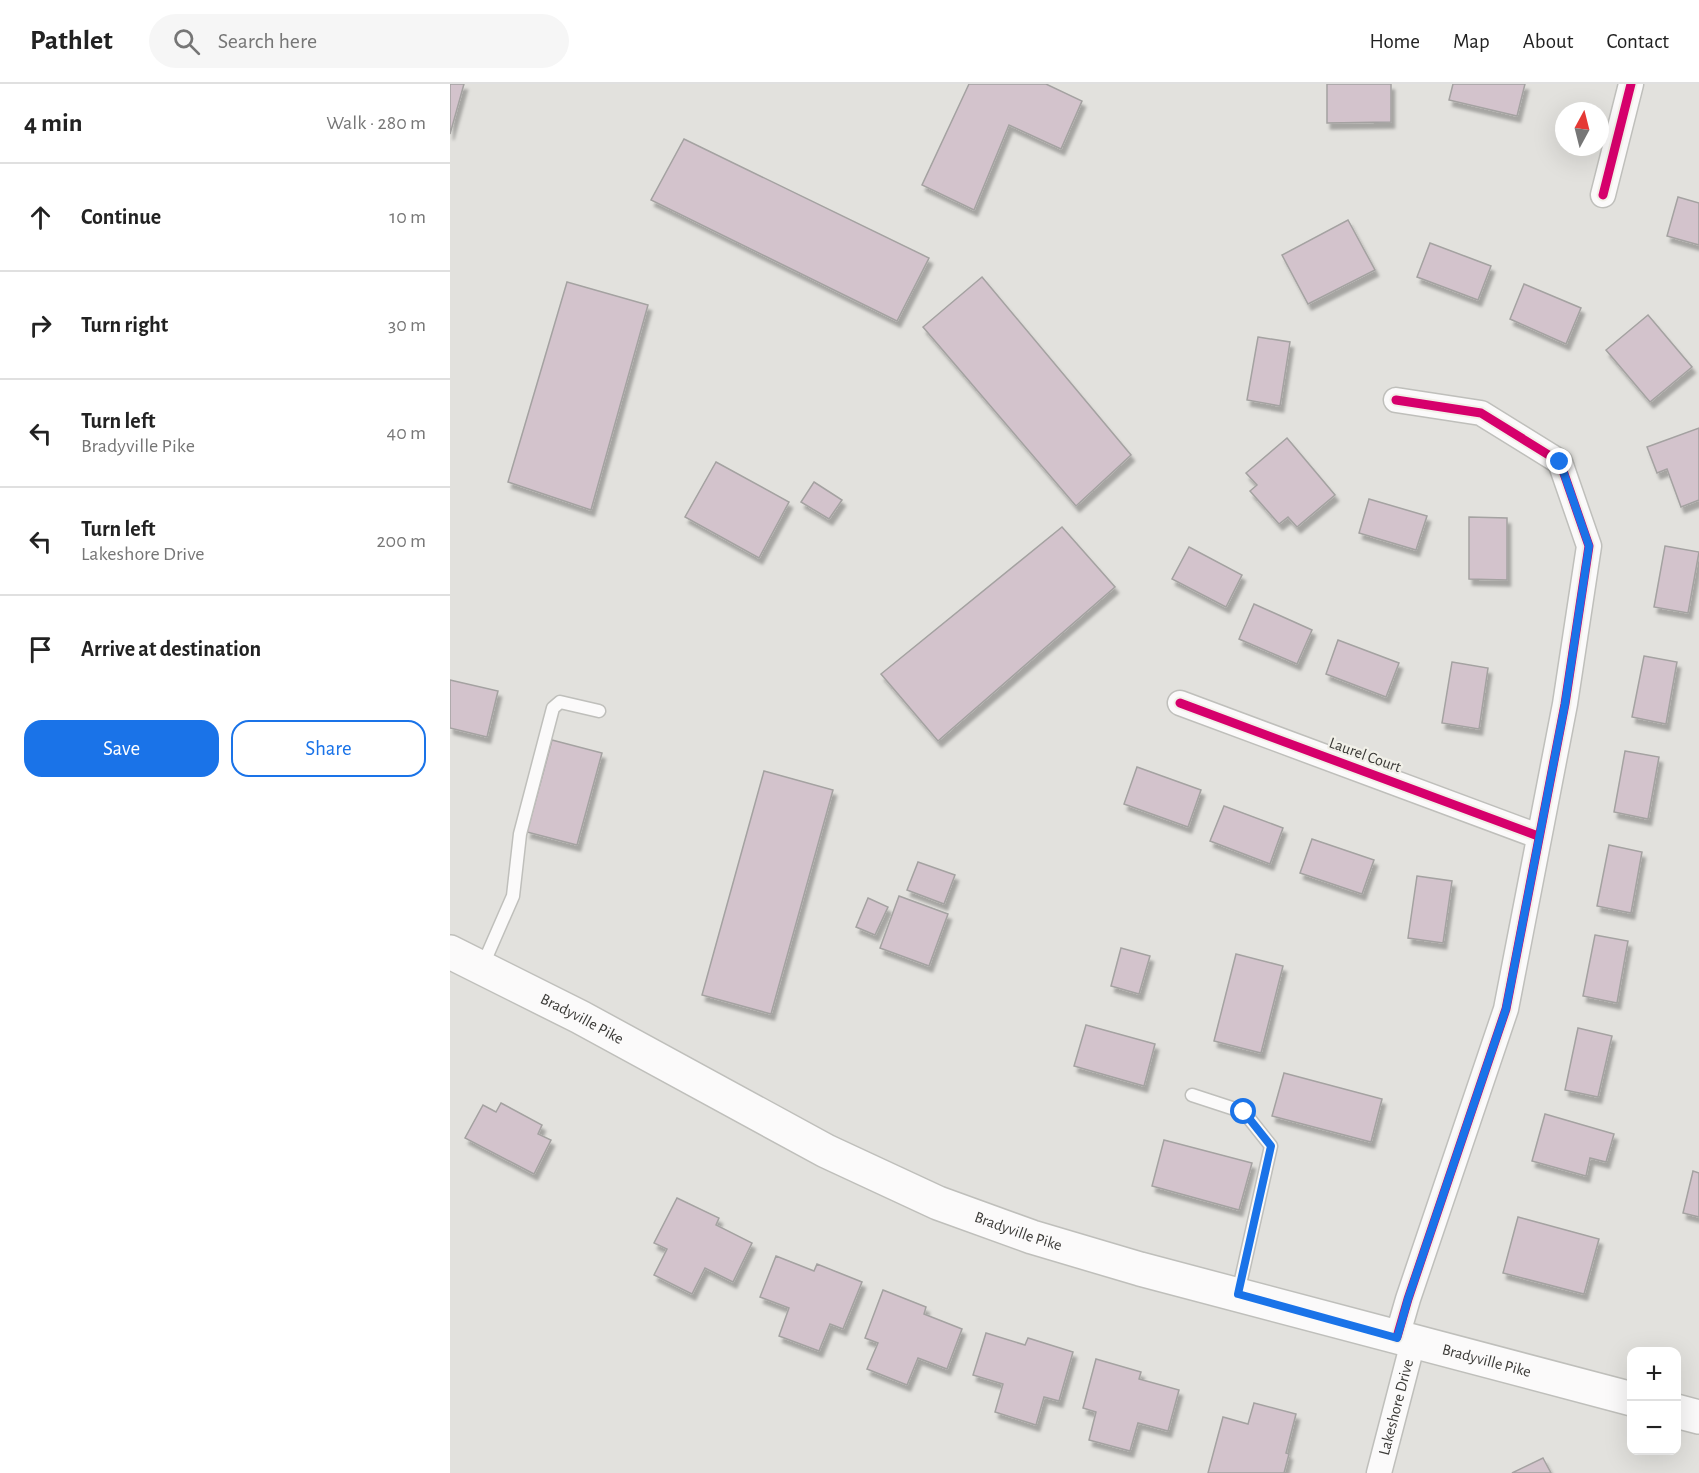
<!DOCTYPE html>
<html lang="en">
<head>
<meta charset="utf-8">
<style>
  body { margin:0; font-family:"Alegreya Sans",sans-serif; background:#f6f6f6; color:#222 }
  .controls { position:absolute; right:18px; bottom:18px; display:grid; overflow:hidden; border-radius:12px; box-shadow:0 6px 24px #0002 }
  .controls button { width:54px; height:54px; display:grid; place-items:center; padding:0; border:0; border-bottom:2px solid #e0e0e0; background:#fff; color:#222; font:30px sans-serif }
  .compass { position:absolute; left:1105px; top:18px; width:54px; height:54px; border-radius:50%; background:#fff; box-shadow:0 6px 24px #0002; rotate:7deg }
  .stop { position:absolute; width:18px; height:18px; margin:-14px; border:4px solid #1a73e8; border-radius:50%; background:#fff }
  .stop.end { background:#1a73e8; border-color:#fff; box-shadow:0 2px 6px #0008 }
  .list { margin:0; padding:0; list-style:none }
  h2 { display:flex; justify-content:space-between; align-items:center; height:78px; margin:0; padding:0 24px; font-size:26px }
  h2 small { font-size:20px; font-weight:400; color:#767676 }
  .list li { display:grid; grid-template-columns:39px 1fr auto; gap:18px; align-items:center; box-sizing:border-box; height:108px; padding:0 24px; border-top:2px solid #e0e0e0 }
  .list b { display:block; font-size:22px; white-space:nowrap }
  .list p { margin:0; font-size:20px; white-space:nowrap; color:#767676 }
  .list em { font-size:20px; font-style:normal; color:#767676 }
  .actions { display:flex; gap:12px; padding:18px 24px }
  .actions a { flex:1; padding:14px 0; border:2px solid #1a73e8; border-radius:18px; text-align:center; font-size:21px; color:#1a73e8 }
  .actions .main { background:#1a73e8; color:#fff }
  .icon { flex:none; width:33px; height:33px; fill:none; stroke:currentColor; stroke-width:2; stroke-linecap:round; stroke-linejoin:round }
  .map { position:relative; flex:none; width:1249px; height:1389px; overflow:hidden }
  header { display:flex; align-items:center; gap:36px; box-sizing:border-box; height:84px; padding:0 30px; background:#fff; border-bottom:2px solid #e0e0e0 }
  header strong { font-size:28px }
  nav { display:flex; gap:33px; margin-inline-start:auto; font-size:21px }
  .search { width:420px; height:54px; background:#f6f6f6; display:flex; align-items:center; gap:15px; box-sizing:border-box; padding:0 21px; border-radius:33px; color:#767676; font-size:22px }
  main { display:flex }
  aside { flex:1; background:#fff }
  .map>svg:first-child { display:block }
  .building { fill:#d3c3cc; stroke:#a4a2a1; stroke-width:1.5; filter:url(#shadow) }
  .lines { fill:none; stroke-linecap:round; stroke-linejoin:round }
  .lane-casing { stroke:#bfbfbb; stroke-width:15 }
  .street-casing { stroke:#bfbfbb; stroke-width:27 }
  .secondary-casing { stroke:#bfbfbb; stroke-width:36 }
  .lane { stroke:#fbfafa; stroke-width:12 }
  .street { stroke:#fbfafa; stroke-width:24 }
  .secondary { stroke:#fbfafa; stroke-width:33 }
  .cycleway-casing { stroke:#f1f0e8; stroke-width:13 }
  .cycleway { stroke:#d6006c; stroke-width:9 }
  .route { stroke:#1a73e8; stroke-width:8 }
  .labels { text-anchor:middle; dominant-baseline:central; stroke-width:4.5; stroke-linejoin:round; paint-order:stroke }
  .street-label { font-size:16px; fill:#3b3a37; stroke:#f1f0e8 }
</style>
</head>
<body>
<header>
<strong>Pathlet</strong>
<div class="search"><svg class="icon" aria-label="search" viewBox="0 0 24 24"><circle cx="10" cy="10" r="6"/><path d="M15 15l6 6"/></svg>Search here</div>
<nav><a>Home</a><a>Map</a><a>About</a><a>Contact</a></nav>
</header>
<main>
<aside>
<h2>4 min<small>Walk · 280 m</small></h2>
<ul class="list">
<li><svg class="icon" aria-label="ahead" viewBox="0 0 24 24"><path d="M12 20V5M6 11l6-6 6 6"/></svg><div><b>Continue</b></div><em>10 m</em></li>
<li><svg class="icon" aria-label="right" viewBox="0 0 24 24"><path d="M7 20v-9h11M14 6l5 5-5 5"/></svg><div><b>Turn right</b></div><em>30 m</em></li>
<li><svg class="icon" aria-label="left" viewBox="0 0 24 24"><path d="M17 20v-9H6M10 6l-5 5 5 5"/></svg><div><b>Turn left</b><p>Bradyville Pike</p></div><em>40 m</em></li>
<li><svg class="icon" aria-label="left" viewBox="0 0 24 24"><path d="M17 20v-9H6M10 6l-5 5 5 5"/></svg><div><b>Turn left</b><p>Lakeshore Drive</p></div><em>200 m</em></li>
<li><svg class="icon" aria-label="arrive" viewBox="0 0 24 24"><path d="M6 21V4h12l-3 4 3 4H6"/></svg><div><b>Arrive at destination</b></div></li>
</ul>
<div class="actions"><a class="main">Save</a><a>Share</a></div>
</aside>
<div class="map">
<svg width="1249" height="1389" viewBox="0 0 1249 1389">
  <defs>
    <filter id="shadow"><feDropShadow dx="3.5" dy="6" stdDeviation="1.5" flood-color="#0004"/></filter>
  </defs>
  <rect width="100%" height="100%" fill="#e2e1dd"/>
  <g class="building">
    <path d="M0 0H14L0 50Z"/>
    <path d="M519 0H596L632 17 611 65 559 41 524 126 472 101Z"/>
    <path d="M877 0H941V38L877 39Z"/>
    <path d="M1003 0H1075L1067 32 999 16Z"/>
    <path d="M234 55 479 174 447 237 201 116Z"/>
    <path d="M1228 113 1249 119V161L1217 152Z"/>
    <path d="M898 136 925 186 858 220 832 171Z"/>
    <path d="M980 159 1041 182 1028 216 967 193Z"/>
    <path d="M532 193 681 371 626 422 473 243Z"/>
    <path d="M117 198 198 221 141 426 58 398Z"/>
    <path d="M1074 200 1131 224 1116 260 1060 235Z"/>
    <path d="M1198 231 1242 283 1200 318 1156 266Z"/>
    <path d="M808 253 840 258 830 322 797 316Z"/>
    <path d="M1249 344V416L1231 423 1217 385 1207 389 1197 363Z"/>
    <path d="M837 354 885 411 847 443 838 433 829 440 800 407 807 401 796 389Z"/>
    <path d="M266 378 339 418 309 474 235 433Z"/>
    <path d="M364 398 392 416 379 435 351 418Z"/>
    <path d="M919 415 977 432 966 466 909 449Z"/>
    <path d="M1019 433 1057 434V496L1019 495Z"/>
    <path d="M612 443 665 503 488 657 431 590Z"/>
    <path d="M1215 462 1249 468 1238 529 1204 523Z"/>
    <path d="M739 463 792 491 776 523 722 495Z"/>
    <path d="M804 520 862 546 847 580 789 555Z"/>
    <path d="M888 556 949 579 936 613 876 590Z"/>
    <path d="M1194 572 1227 578 1216 640 1182 633Z"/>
    <path d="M1002 578 1038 584 1029 645 992 639Z"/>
    <path d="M0 596 48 607 37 653 0 644Z"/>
    <path d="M102 656 152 669 127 761 77 748Z"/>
    <path d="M1175 667 1209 673 1198 735 1164 728Z"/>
    <path d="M687 683 751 706 738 743 674 720Z"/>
    <path d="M314 687 383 706 321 930 252 911Z"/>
    <path d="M774 722 833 744 820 780 760 757Z"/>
    <path d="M862 755 924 776 912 810 850 789Z"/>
    <path d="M1159 761 1192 768 1181 829 1147 822Z"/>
    <path d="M468 778 505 791 494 820 457 806Z"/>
    <path d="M967 792 1002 797 993 859 958 854Z"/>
    <path d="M449 812 498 830 479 882 430 864Z"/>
    <path d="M418 814 438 823 425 851 406 843Z"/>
    <path d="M1145 851 1178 857 1167 919 1133 912Z"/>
    <path d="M671 864 700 872 689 910 661 902Z"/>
    <path d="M786 870 833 882 811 969 764 957Z"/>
    <path d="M636 941 705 960 694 1002 624 982Z"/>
    <path d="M1128 944 1162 952 1148 1013 1115 1006Z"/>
    <path d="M834 989 932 1015 921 1058 822 1032Z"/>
    <path d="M51 1019 92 1041 88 1050 101 1056 84 1090 15 1054 33 1021 46 1028Z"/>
    <path d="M1095 1030 1164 1050 1156 1078 1140 1074 1136 1092 1082 1077Z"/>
    <path d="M714 1056 802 1079 789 1126 702 1102Z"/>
    <path d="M1243 1087 1249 1089V1133L1233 1129Z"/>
    <path d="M227 1114 269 1134 266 1141 302 1159 283 1198 255 1184 242 1210 204 1191 217 1165 204 1159Z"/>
    <path d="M1068 1133 1149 1155 1134 1210 1053 1189Z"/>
    <path d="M326 1172 364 1187 367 1180 412 1198 393 1245 380 1240 369 1267 329 1252 339 1224 310 1213Z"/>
    <path d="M433 1206 476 1223 474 1230 512 1245 497 1285 468 1274 457 1301 417 1285 428 1259 415 1254Z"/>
    <path d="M536 1249 575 1261 578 1254 623 1268 609 1317 594 1313 586 1341 545 1328 553 1300 523 1291Z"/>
    <path d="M646 1275 691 1288 689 1295 729 1306 718 1347 688 1339 680 1367 639 1356 646 1328 633 1324Z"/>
    <path d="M804 1319 846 1330 836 1369 839 1370 834 1389H758L773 1333 798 1340Z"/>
    <path d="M1093 1374 1101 1389H1062Z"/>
  </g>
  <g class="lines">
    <g class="lane-casing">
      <g id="lane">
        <path d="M32 883 63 812 70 750 103 624 110 618 149 627"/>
        <path d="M742 1011 794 1028 821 1062 788 1209"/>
      </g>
    </g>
    <g class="street-casing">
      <g id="street">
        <path d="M1153 111 1181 0"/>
        <path d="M946 316 1031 329 1110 378 1139 462 1115 620 1056 925 958 1215 947 1253"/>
        <path d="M730 619 1088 752"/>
        <path id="s1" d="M929 1389 963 1258"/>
      </g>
    </g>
    <g class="secondary-casing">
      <g id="secondary">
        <path id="s2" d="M0 868 130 933 376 1067 488 1119 582 1153 690 1185 1182 1315"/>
        <path d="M1226 1327 1249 1333"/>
      </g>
    </g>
    <use href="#lane" class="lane"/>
    <use href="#street" class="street"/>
    <use href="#secondary" class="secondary"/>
    <g class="cycleway-casing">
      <g id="cycleway">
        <path d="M1153 111 1181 0"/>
        <path d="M946 316 1031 329 1110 378 1139 462 1115 620 1056 925 958 1215 947 1253"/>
        <path d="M730 619 1088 752"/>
      </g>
    </g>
    <use href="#cycleway" class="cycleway"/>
  </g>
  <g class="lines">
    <path class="route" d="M794 1028 821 1062 788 1210 947 1254 958 1215 1056 925 1115 620 1139 462 1110 378"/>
  </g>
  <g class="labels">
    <g class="street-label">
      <text transform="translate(915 671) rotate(20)">Laurel Court</text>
      <text stroke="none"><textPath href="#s2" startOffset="148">Bradyville Pike</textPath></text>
      <text stroke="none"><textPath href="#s2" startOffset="634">Bradyville Pike</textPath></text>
      <text stroke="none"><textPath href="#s2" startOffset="1120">Bradyville Pike</textPath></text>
      <text stroke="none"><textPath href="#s1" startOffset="68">Lakeshore Drive</textPath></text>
    </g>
  </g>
</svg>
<div class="controls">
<button>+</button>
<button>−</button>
</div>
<svg class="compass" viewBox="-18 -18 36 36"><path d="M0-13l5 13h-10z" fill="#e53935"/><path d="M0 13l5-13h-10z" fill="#767676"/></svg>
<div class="stop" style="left:794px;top:1028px"></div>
<div class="stop end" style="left:1110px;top:378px"></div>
</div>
</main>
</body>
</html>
